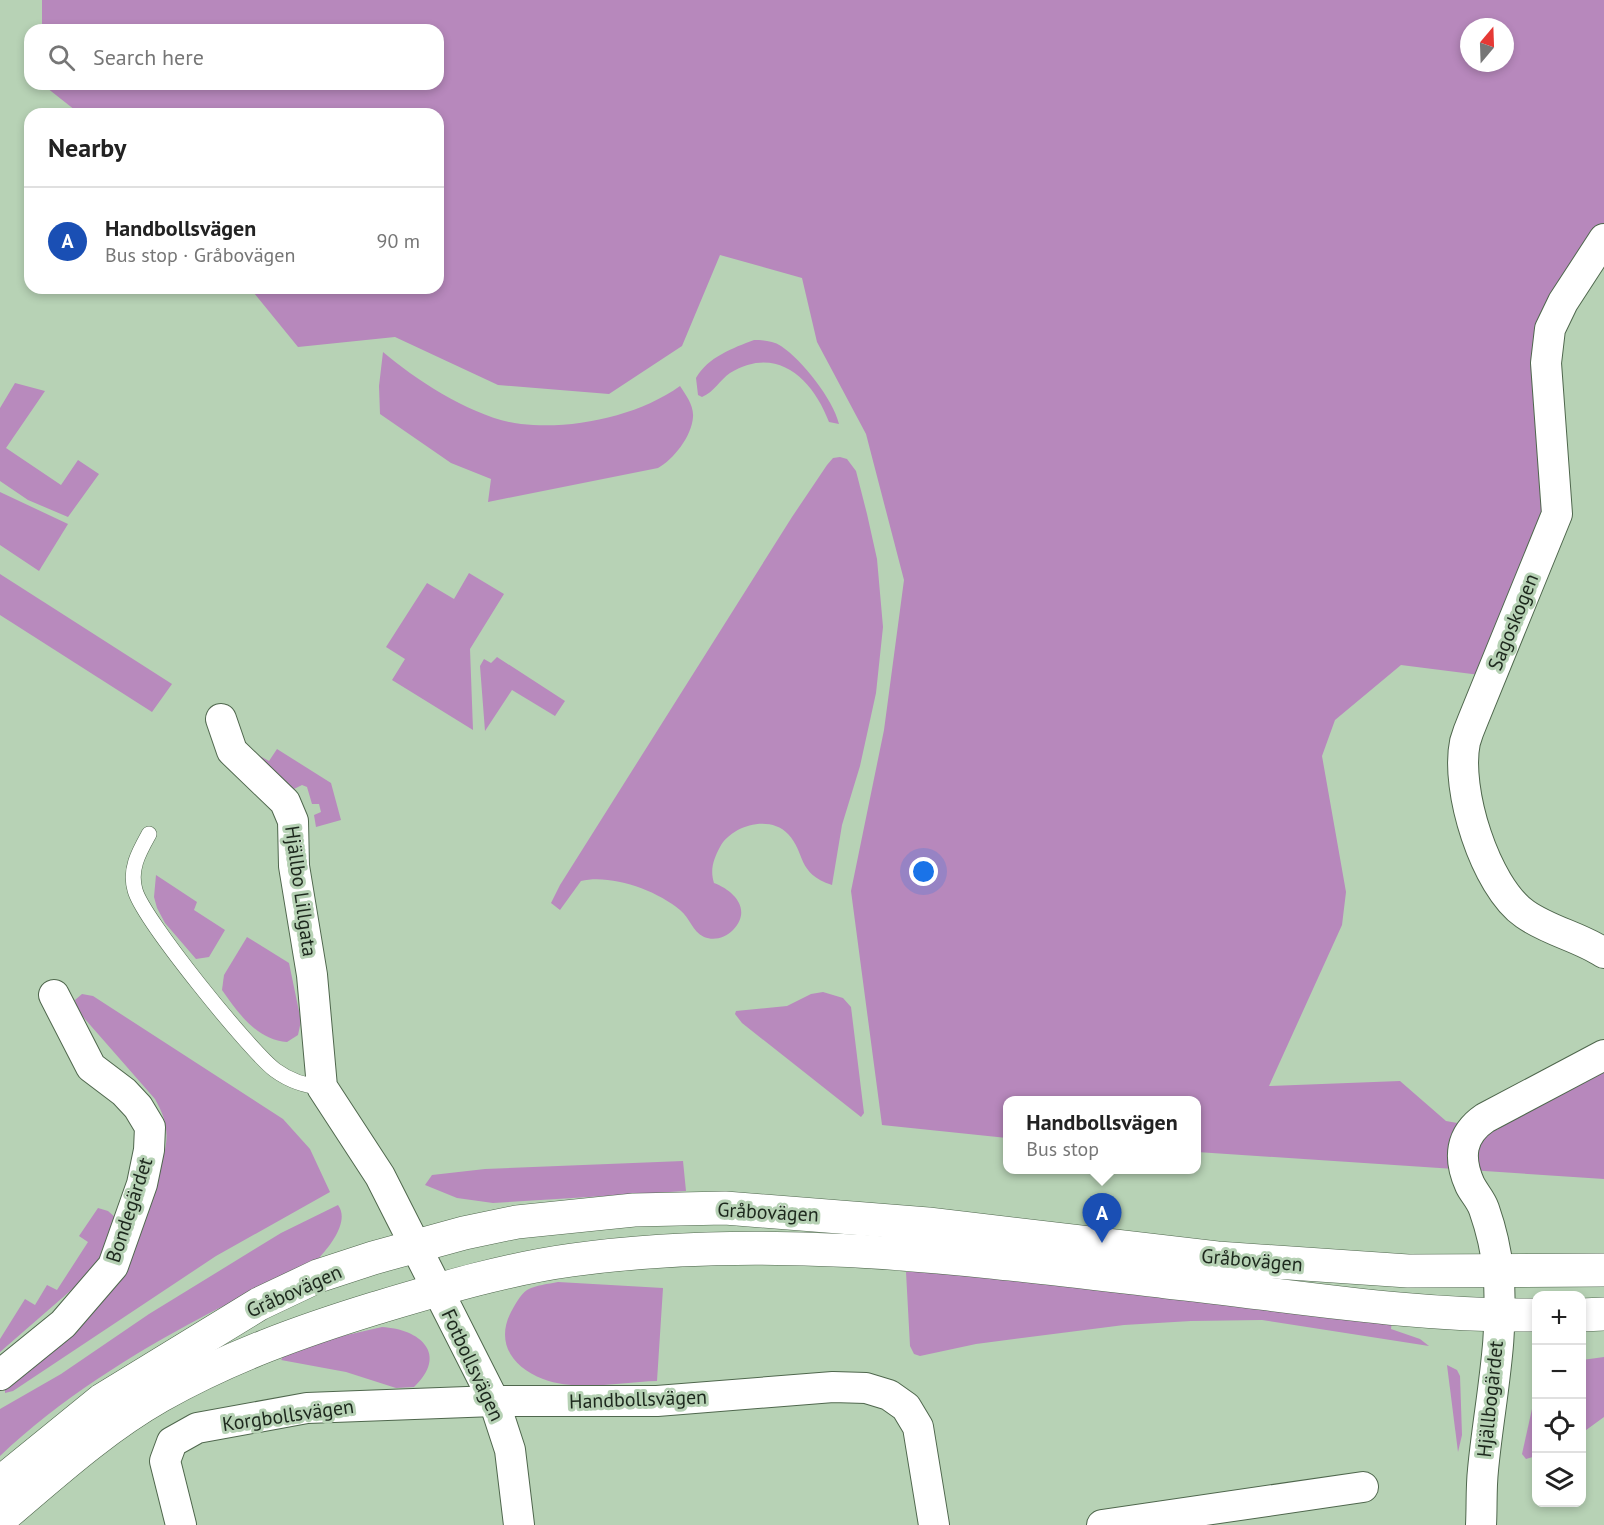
<!DOCTYPE html>
<html lang="en">
<head>
<meta charset="utf-8">
<style>
  body { margin:0; font-family:"PT Sans",sans-serif; background:#f2f2f2; color:#222 }
  .controls { position:absolute; right:18px; bottom:18px; display:grid; overflow:hidden; border-radius:12px; box-shadow:0 3px 9px #0003 }
  .controls button { width:54px; height:54px; display:grid; place-items:center; padding:0; border:0; border-bottom:2px solid #e0e0e0; background:#fff; color:#222; font:30px sans-serif }
  .compass { position:absolute; left:1460px; top:18px; width:54px; height:54px; border-radius:50%; background:#fff; box-shadow:0 3px 9px #0003; rotate:19deg }
  .you { position:absolute; left:924px; top:872px; width:21px; height:21px; margin:-15px; border:4px solid #fff; border-radius:50%; background:#1a73e8; box-shadow:0 0 0 9px #1a73e833 }
  .badge { display:grid; place-items:center; width:39px; height:39px; border-radius:50%; background:#9d3fa8; color:#fff; font-size:20px; font-weight:700 }
  .pin { position:absolute; translate:-50% -50px; filter:drop-shadow(0 2px 3px #0008) }
  .pin::after { content:''; position:absolute; top:32px; width:21px; height:18px; background:inherit; clip-path:polygon(0 0,100% 0,50% 100%) }
  .popup { position:absolute; left:1003px; top:1096px; width:198px; height:78px; box-sizing:border-box; display:grid; place-content:center; border-radius:12px; background:#fff; filter:drop-shadow(0 2px 4px #0005); font-size:20px; white-space:nowrap; color:#767676 }
  .popup b { font-size:22px; color:#222 }
  .popup::after { content:''; position:absolute; left:50%; top:100%; margin-left:-12px; border:12px solid transparent; border-top-color:#fff }
  .list { margin:0; padding:0; list-style:none }
  h2 { display:flex; justify-content:space-between; align-items:center; height:78px; margin:0; padding:0 24px; font-size:26px }
  h2 small { font-size:20px; font-weight:400; color:#767676 }
  .list li { display:grid; grid-template-columns:39px 1fr auto; gap:18px; align-items:center; box-sizing:border-box; height:108px; padding:0 24px; border-top:2px solid #e0e0e0 }
  .list b { display:block; font-size:22px; white-space:nowrap }
  .list p { margin:0; font-size:20px; white-space:nowrap; color:#767676 }
  .list em { font-size:20px; font-style:normal; color:#767676 }
  .icon { flex:none; width:33px; height:33px; fill:none; stroke:currentColor; stroke-width:2; stroke-linecap:round; stroke-linejoin:round }
  .map { position:relative; flex:none; width:1604px; height:1525px; overflow:hidden }
  .search { position:absolute; background:#fff; box-shadow:0 3px 9px #0003; left:24px; top:24px; width:420px; height:66px; display:flex; align-items:center; gap:15px; box-sizing:border-box; padding:0 21px; border-radius:18px; color:#767676; font-size:22px }
  .panel { position:absolute; background:#fff; box-shadow:0 3px 9px #0003; left:24px; top:108px; width:420px; height:186px; border-radius:18px }
  .map>svg:first-child { display:block }
  .green { fill:#b88abd }
  .forest { fill:#b788bc; fill-rule:evenodd }
  .lines { fill:none; stroke-linecap:round; stroke-linejoin:round }
  .lane-casing { stroke:#4f674d; stroke-width:16 }
  .street-casing { stroke:#4f674d; stroke-width:32 }
  .secondary-casing { stroke:#4f674d; stroke-width:34 }
  .lane { stroke:#fff; stroke-width:15 }
  .street { stroke:#fff; stroke-width:30 }
  .secondary { stroke:#fff; stroke-width:33 }
  .labels { text-anchor:middle; dominant-baseline:central; stroke-width:6; stroke-linejoin:round; paint-order:stroke }
  .street-label { font-size:20px; fill:#1d281d; stroke:#b7d2b5 }
</style>
</head>
<body>
<div class="map">
<svg width="1604" height="1525" viewBox="0 0 1604 1525">
  <rect width="100%" height="100%" fill="#b7d2b5"/>
  <g class="green">
    <path d="M754 340C763 340 773 341 781 346 802 360 833 399 839 424L829 422C813 380 778 344 730 373 720 380 714 392 702 397L698 395 696 378C708 357 733 348 754 340Z"/>
    <path d="M383 352C417 381 476 419 521 424 573 430 638 416 680 386 686 395 694 406 693 417 692 436 673 460 658 468L488 502 491 479 451 463 380 414 379 386Z"/>
    <path d="M15 383 45 391 6 448 61 485 78 460 99 474 68 517 28 500 0 481V408Z"/>
    <path d="M840 457 847 459 856 471 867 514 877 559 883 627 876 693 860 766 842 825 832 885C796 873 806 853 788 834 769 814 731 826 720 847 713 860 710 870 714 883 735 891 752 910 733 930 725 938 714 941 704 937 692 931 690 918 680 910 656 890 611 874 581 881L560 910 551 903 560 885 792 517 827 465 833 458Z"/>
    <path d="M0 492 68 524 39 571 0 545Z"/>
    <path d="M469 573 504 594 470 649 473 730 392 680 405 659 386 647 427 583 454 599Z"/>
    <path d="M0 574 172 684 152 712 0 615Z"/>
    <path d="M497 657 565 701 555 716 512 690 485 731 480 666 484 659 491 663Z"/>
    <path d="M247 749 269 761 277 749 331 783 341 820 316 827 314 815 321 812 319 804H312L307 787 302 785 290 791Z"/>
    <path d="M156 875 197 902 194 910 225 930 209 957 196 959 165 923 157 908 154 897Z"/>
    <path d="M247 937 289 963 301 1021 298 1035 287 1042C257 1040 238 1013 222 990L224 975Z"/>
    <path d="M823 992 843 998 851 1007 864 1113 861 1117 742 1023 735 1014 736 1011 787 1006 811 994Z"/>
    <path d="M82 994 93 996 283 1119 310 1149 330 1192 216 1256 13 1391 5 1393V1385L132 1250 165 1150C169 1130 165 1117 155 1099L77 1010 75 1000Z"/>
    <path d="M683 1161 686 1191 493 1203 457 1198 425 1185 432 1175 485 1169Z"/>
    <path d="M338 1205C350 1221 330 1246 319 1258 282 1280 242 1296 204 1316 132 1354 59 1400 0 1456V1409L61 1374 149 1314 281 1233Z"/>
    <path d="M98 1208 108 1211 116 1218 103 1255 92 1272 0 1352V1339L25 1299 35 1305 47 1285 57 1290 88 1242 79 1236Z"/>
    <path d="M924 1271 1392 1320 1391 1329 1420 1339 1429 1346 1262 1320 1191 1321 1124 1325 976 1344 920 1356 914 1354 910 1346 906 1272Z"/>
    <path d="M558 1282 663 1288 657 1381C621 1382 577 1392 543 1379 513 1368 495 1343 511 1312 515 1305 520 1295 527 1290 536 1285 548 1284 558 1282Z"/>
    <path d="M382 1327C420 1329 449 1354 414 1387L396 1388 346 1372 281 1360 283 1357 334 1338Z"/>
    <path d="M1604 1357V1417L1582 1433V1360Z"/>
    <path d="M1447 1365 1457 1370 1460 1376 1462 1435 1458 1452Z"/>
    <path d="M1536 1391V1456L1526 1459 1522 1454Z"/>
  </g>
  <path class="forest" d="M42 0H1604V223L1544 316 1550 505 1480 675 1401 665 1335 720 1322 756 1346 892 1342 925 1269 1086 1400 1081 1446 1121 1497 1130 1604 1044V1179L1197 1152 1196 1100H1008L1007 1138 882 1125 851 891 884 730 904 580 866 434 817 342 802 278 720 255 682 346 609 394 498 385 395 337 298 347 250 288H438V114H80L42 84H438V30H42ZM1469 27H1505V63H1469Z"/>
  <g class="lines">
    <g class="lane-casing">
      <path id="lane" d="M149 834C139 852 129 869 135 890 142 918 250 1051 275 1070 290 1081 304 1086 322 1087"/>
    </g>
    <g class="street-casing">
      <g id="street">
        <path d="M1604 239 1563 302 1550 329 1546 363 1557 514 1473 720C1470 727 1467 735 1465 742 1455 789 1485 886 1525 914 1549 931 1580 937 1604 953"/>
        <path d="M221 719 232 751 285 802 293 821 294 866 312 975 322 1087 380 1176 494 1401 510 1450 519 1525"/>
        <path d="M0 1375 63 1324 113 1266 142 1184 149 1150 150 1127 138 1107 124 1092 91 1067 54 995"/>
        <path d="M181 1525 165 1461 172 1442 197 1428 307 1408 494 1401H657L833 1387 866 1388 889 1395 906 1407 918 1427 934 1525"/>
        <path d="M1102 1525 1363 1487"/>
        <path d="M1481 1525C1482 1507 1481 1488 1483 1470 1489 1405 1505 1337 1498 1271 1496 1249 1491 1229 1484 1209 1481 1200 1474 1193 1470 1185 1458 1158 1460 1135 1485 1118L1604 1055"/>
      </g>
    </g>
    <g class="secondary-casing">
      <g id="secondary">
        <path d="M1582 1315 1604 1314"/>
        <path d="M0 1483 102 1400 259 1304 318 1276 373 1258 464 1233 517 1222 634 1210 725 1208 928 1224 1217 1258 1408 1271 1604 1270"/>
        <path d="M0 1519C51 1476 102 1429 160 1396 229 1357 301 1331 376 1308 440 1289 506 1269 572 1260 772 1232 968 1259 1167 1282 1290 1295 1413 1317 1536 1315"/>
      </g>
    </g>
    <use href="#lane" class="lane"/>
    <use href="#street" class="street"/>
    <use href="#secondary" class="secondary"/>
  </g>
  <g class="labels">
    <g class="street-label">
      <text transform="translate(1513 622) rotate(-68)">Sagoskogen</text>
      <text transform="translate(301 891) rotate(82)">Hjällbo Lillgata</text>
      <text transform="translate(129 1210) rotate(-72)">Bondegärdet</text>
      <text transform="translate(768 1212) rotate(3)">Gråbovägen</text>
      <text transform="translate(1252 1260) rotate(5)">Gråbovägen</text>
      <text transform="translate(294 1291) rotate(-24)">Gråbovägen</text>
      <text transform="translate(473 1365) rotate(65)">Fotbollsvägen</text>
      <text transform="translate(638 1399) rotate(-2)">Handbollsvägen</text>
      <text transform="translate(1490 1399) rotate(-84)">Hjällbogärdet</text>
      <text transform="translate(288 1415) rotate(-8)">Korgbollsvägen</text>
    </g>
  </g>
</svg>
<div class="controls">
<button>+</button>
<button>−</button>
<button><svg class="icon" aria-label="locate" viewBox="0 0 24 24"><circle cx="12" cy="12" r="6"/><path d="M12 2v4M12 18v4M2 12h4M18 12h4"/></svg></button>
<button><svg class="icon" aria-label="layers" viewBox="0 0 24 24"><path d="M12 4l9 5-9 5-9-5zM3 14l9 5 9-5"/></svg></button>
</div>
<svg class="compass" viewBox="-18 -18 36 36"><path d="M0-13l5 13h-10z" fill="#e53935"/><path d="M0 13l5-13h-10z" fill="#767676"/></svg>
<div class="you"></div>
<div class="pin badge" style="left:1102px;top:1243px;background:#1a4fb4">A</div>
<div class="popup"><b>Handbollsvägen</b>Bus stop</div>
<div class="search"><svg class="icon" aria-label="search" viewBox="0 0 24 24"><circle cx="10" cy="10" r="6"/><path d="M15 15l6 6"/></svg>Search here</div>
<section class="panel">
<h2>Nearby<small></small></h2>
<ul class="list">
<li><span class="badge" style="background:#1a4fb4">A</span><div><b>Handbollsvägen</b><p>Bus stop · Gråbovägen</p></div><em>90 m</em></li>
</ul>
</section>
</div>
</body>
</html>
